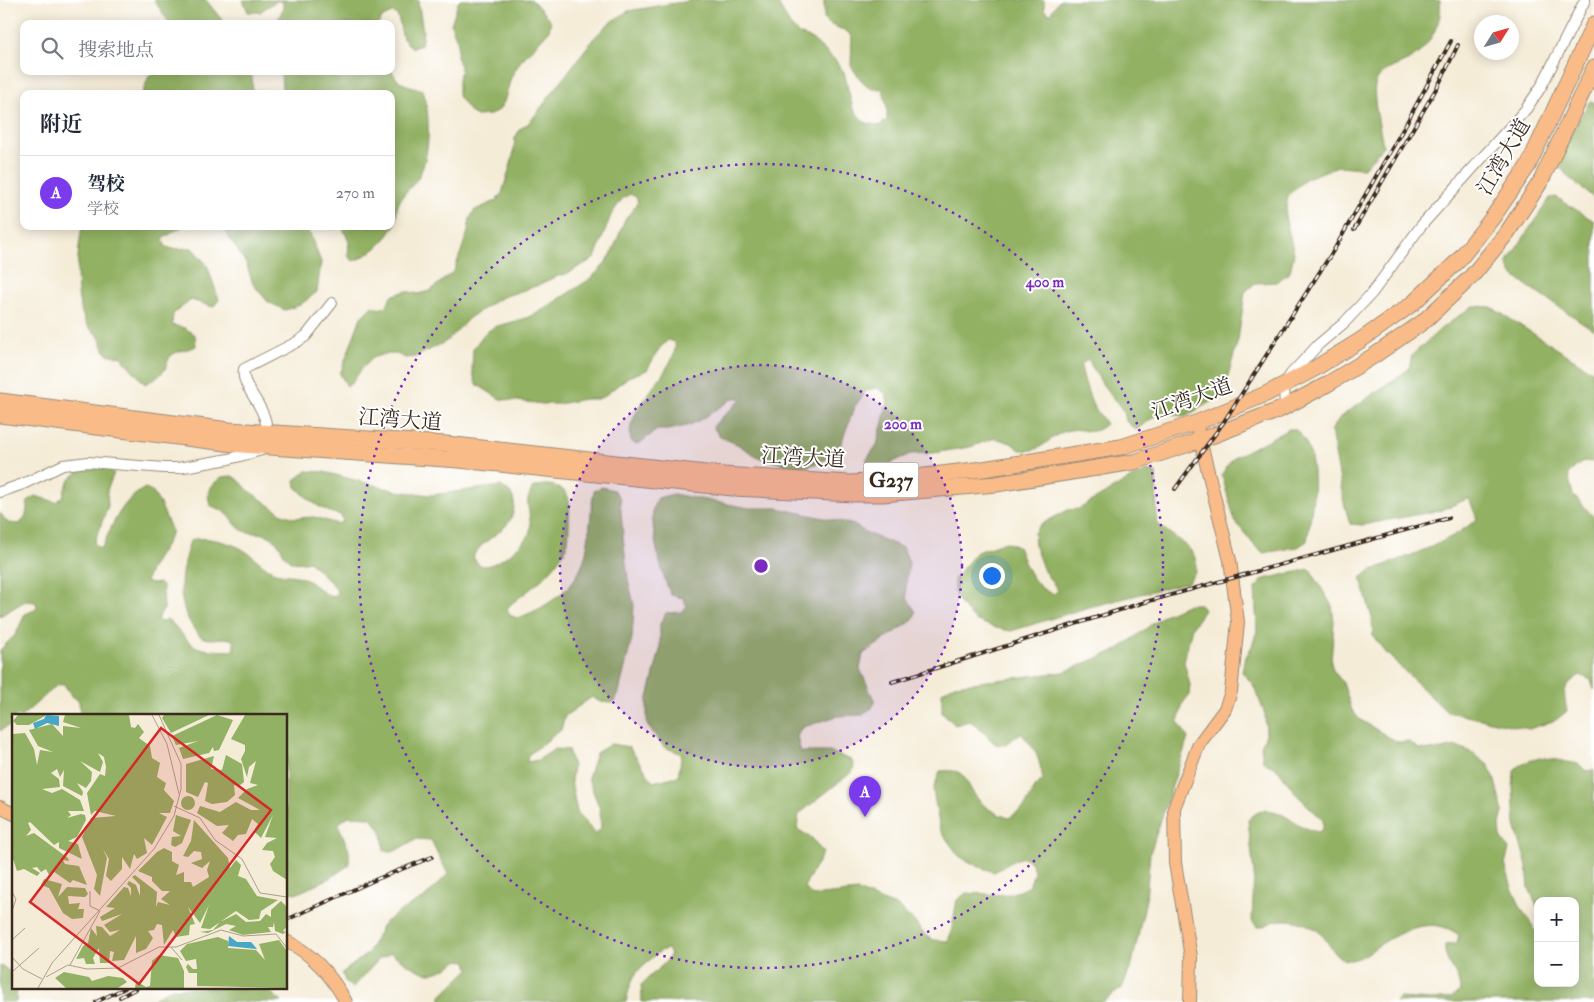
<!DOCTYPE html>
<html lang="zh">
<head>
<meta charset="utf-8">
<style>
  body { margin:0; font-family:"IM FELL Double Pica","Noto Serif SC",serif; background:#f2f2f3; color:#1f2937 }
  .controls { position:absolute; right:15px; bottom:15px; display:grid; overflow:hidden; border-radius:10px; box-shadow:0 2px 12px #0003 }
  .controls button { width:45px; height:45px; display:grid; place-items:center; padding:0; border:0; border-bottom:1px solid #e0e1e3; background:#fff; color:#1f2937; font:25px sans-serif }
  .compass { position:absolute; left:1474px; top:15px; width:45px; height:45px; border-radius:50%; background:#fff; box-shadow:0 2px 12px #0003; rotate:53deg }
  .you { position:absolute; left:991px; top:575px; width:18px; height:18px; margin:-12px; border:4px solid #fff; border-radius:50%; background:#1a73e8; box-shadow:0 0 0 8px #1a73e833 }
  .badge { display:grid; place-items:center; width:32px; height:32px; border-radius:50%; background:#7c3aed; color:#fff; font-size:16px; font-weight:700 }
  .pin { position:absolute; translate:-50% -41px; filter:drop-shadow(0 1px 2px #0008) }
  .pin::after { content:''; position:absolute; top:26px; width:18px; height:15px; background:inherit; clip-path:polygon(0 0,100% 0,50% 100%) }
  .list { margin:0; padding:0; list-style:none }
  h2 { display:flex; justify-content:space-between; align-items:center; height:65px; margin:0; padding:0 20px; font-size:21px }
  h2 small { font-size:16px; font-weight:400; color:#747a83 }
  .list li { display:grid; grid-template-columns:32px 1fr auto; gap:15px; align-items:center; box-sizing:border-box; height:75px; padding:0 20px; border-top:1px solid #e0e1e3 }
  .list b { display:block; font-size:19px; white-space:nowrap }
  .list p { margin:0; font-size:16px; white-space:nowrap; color:#747a83 }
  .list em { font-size:16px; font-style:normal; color:#747a83 }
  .icon { flex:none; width:28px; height:28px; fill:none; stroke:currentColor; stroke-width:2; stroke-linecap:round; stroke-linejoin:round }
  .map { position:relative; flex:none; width:1594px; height:1002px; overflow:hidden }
  .search { position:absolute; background:#fff; box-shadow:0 2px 12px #0003; left:20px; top:20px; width:375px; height:55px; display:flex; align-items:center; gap:12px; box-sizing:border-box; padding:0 18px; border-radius:10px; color:#747a83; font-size:19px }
  .panel { position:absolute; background:#fff; box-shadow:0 2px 12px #0003; left:20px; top:90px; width:375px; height:140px; border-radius:10px }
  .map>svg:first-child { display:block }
  .forest { fill:#92b164; stroke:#666e41 }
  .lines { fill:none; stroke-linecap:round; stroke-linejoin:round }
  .minor-casing { stroke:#988b7a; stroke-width:12 }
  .major-casing { stroke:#988b7a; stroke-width:14 }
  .highway-casing { stroke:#988b7a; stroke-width:17 }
  .minor { stroke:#fff; stroke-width:10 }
  .major { stroke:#f9bc89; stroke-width:12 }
  .highway { stroke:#f9bc89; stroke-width:15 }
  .rail-casing { stroke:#3b2a1e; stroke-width:4 }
  .rail { stroke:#fff; stroke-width:2; stroke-dasharray:5.5; stroke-linecap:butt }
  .ring { fill:none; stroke:#7b2cbf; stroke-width:2.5; stroke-dasharray:2.5 5 }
  .labels { text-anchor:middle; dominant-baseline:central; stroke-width:4; stroke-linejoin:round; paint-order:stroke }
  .shield { fill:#fff; stroke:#766a62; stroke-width:1 }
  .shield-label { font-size:20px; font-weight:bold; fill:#3b2a1e }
  .street-label { font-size:21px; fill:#3b2a1e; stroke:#fff }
  .inset-road { fill:none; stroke:#ab9e8d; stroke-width:1 }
  .view { fill:#d62828; fill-opacity:0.15; stroke:#d62828; stroke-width:2.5 }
  .inset-edge { fill:none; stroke:#3b2a1e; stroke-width:2.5 }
  .centre { fill:#7b2cbf; stroke:#fff; stroke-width:2.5 }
  .ring-label { font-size:15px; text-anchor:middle; font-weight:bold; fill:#7b2cbf; stroke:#fff; stroke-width:4; stroke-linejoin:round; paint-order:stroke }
</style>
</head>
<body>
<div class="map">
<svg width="1594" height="1002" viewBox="0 0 1594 1002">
  <rect width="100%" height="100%" fill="#fff"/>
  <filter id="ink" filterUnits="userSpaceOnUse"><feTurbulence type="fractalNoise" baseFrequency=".02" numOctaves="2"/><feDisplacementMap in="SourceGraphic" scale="10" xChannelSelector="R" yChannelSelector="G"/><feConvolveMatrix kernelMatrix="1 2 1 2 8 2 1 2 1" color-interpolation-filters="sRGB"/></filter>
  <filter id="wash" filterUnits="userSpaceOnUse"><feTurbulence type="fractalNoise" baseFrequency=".0096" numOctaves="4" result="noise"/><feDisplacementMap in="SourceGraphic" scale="20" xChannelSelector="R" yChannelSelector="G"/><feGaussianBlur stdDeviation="1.12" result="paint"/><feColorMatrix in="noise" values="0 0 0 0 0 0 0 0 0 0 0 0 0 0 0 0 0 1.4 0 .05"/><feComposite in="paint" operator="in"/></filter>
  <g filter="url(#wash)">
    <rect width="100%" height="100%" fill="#f5ecd7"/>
    <g class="forest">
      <path d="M154 0H206L225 24H170Z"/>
      <path d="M243 0H418L423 31 421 45 412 48 403 39 398 17 394 12 383 17 378 24H276L283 9V1H276L260 12H248Z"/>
      <path d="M459 0H532L551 21 549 31 520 62 511 77 504 102 499 110 490 115 477 116 470 112 458 96V79L461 70 457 57 458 43 451 24Z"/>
      <path d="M694 0H776L790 25 799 34 812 39 836 61 844 72 853 109 864 122 879 126 887 120V108L883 89 870 88 861 80 851 66 852 36C843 26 834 30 824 19V0H1044V10L1050 14 1059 0H1440C1440 5 1441 11 1440 15 1437 31 1425 51 1411 59 1399 66 1378 70 1375 85 1372 99 1381 131 1383 146L1364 168 1338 166 1307 178 1288 195 1285 217 1294 253 1290 272 1276 282 1255 283 1245 292 1238 340 1222 398 1215 399 1185 417 1162 411 1136 430 1126 421 1124 412 1103 385 1088 360 1081 364C1080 368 1090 399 1092 403 1096 411 1102 417 1106 424 1090 438 1086 427 1070 430 1056 432 1048 444 1036 449 1032 451 1025 450 1020 450L1011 443 995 438 970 447 933 453 910 454 885 466H872L866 460 877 445 888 401 885 393 877 388 867 390 855 406 837 454 818 463 801 468 786 465 758 457 737 444 720 437 713 427C721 416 732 410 740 400L738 397 732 399 702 419 690 425 669 430H657L640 443 635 444 631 441C622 409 680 369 675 342L668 340 659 349 647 370 628 377 603 397 597 399H584L559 404H543L500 399 476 384 472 369 473 349 484 334 494 327 527 318 539 312 587 281 600 270 611 255 625 220 638 202 636 197 630 194 622 199 611 215 595 258 566 274 555 277 536 286 503 297 494 302 469 318 447 341 415 357 405 358 397 354H384L372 358 363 367 352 383 347 386 340 374 361 317 372 306 380 309 387 305 391 296 406 291 418 294 430 291 454 271 468 232 470 218 475 210 496 201 502 193 513 157 515 138 520 129 530 122 594 38 607 25 628 11Z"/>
      <path d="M391 68C397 86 407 84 423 90 430 113 431 151 420 174 415 185 402 193 398 205 396 211 397 218 395 224 388 240 369 256 353 261L348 256 349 242 342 226H391V94H282L281 71H391Z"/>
      <path d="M155 71H249L252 77 253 94H142L149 76Z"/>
      <path d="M1590 101 1594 102V198L1568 177 1558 164 1560 152Z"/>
      <path d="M1556 197 1594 221V330L1523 283 1512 274 1507 264 1510 258 1550 198Z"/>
      <path d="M183 226 162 239 166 247 174 249 192 248 207 265 219 300 213 307 191 300 173 314 172 325 185 328 195 335 196 346C188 350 178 350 172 355 167 359 168 364 165 369 160 377 153 380 145 384L121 357 107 354C103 349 102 343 99 337 95 332 89 329 86 323 73 297 77 255 82 227Z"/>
      <path d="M224 226H299L310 234 321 262 317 292 300 305 285 310 268 302 253 284 246 263 227 235Z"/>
      <path d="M1473 306 1491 307 1594 372V462L1583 461 1568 474 1573 495 1594 517V690L1591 680 1580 675C1562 687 1563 691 1567 711L1556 720 1529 729 1447 712 1387 654 1373 636 1372 618 1361 578 1370 571C1406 556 1447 545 1477 519L1469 498 1442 510 1362 525 1350 524 1344 503 1331 431 1340 417 1409 369 1412 355 1443 327Z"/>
      <path d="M1289 429H1295C1323 453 1312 508 1307 541L1298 547 1264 553 1254 545 1235 521 1222 476 1226 467 1235 457Z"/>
      <path d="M86 467H108L114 473 107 490 108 506 94 543 98 547 102 548C113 524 120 502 145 488L152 491 160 504 172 531C166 549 150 563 146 582L152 584 159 583 163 587 164 609 157 619 161 622 167 619C176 625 181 635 189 642 199 652 219 650 232 651L234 648V641C226 635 214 641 204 638 198 636 194 629 191 624 175 597 181 570 190 541 200 534 232 543 242 549 253 555 262 566 274 572 282 576 291 574 300 577 311 581 319 590 329 596L334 597 337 593 336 588 309 561C277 569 289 544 267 535 260 532 251 534 244 531 235 527 234 520 227 514 223 510 215 508 210 505L208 496 212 485 222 477 232 476 239 480 248 490 282 514 295 518 314 517 338 524 343 521 341 515C321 511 310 501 296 487L295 480 307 471 324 472 397 491 431 495 501 486C510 492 515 496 514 507 513 532 482 537 473 557 477 562 479 566 485 566 497 566 528 542 530 531 532 521 527 509 528 499 529 496 531 492 532 488 541 485 545 484 554 486 574 491 569 507 569 524 569 532 569 542 565 550 551 575 533 587 511 604L507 609 510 615 517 618C540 611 569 593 580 570 591 548 589 516 594 491L602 487 614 490 620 498 623 538 628 579 634 605 632 638 618 696 612 703 600 702 592 697 565 716 561 730 528 755 527 762 538 760 555 749 568 750 573 766 571 781 577 812 595 834 601 828 600 809 588 778 596 753 611 744 629 747 653 782 678 776 682 754 664 747 647 725V702L660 650V624L666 613 681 612 687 606 683 598 671 595C661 574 651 532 653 508 654 505 656 501 658 498L673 494 749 508H777L852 524 867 533 903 548 909 562 906 585 907 598 916 612 913 620 863 654 860 669 875 702 872 708 863 715 837 716 801 728 797 737 801 752H830L851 760 854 765 853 771 799 814 797 829 812 838 823 853 804 887 813 896 857 891 898 907 914 921 925 935 934 940 948 941 951 933 957 900 966 893 1005 895 1019 891 1029 886 1034 873 1032 863 1024 857C1013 859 1005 867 994 872L977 866 959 856 940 830 933 790 940 771C966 769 962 776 974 794 983 807 995 814 1009 818L1024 808 1035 787 1043 779C1039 758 1036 748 1020 733L1006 745 995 744 979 727 970 721 955 725 942 712V692L954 685 1064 672 1119 649 1164 615 1188 604H1200L1204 610 1192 627 1184 662 1190 685 1189 695 1183 703 1178 722 1188 738 1150 853 1146 899 1132 964 1122 988 1103 1002H641L642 999 641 985C651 974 664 967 671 954L668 949C660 950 656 954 651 959 633 973 631 980 626 1002H441V996L469 969 467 961 459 960C451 965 441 973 430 973 420 974 400 959 391 953L379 959 353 988 346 983 342 973 368 953 384 923 402 910 423 899 448 874 431 840 416 839 395 851H384C383 834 382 829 370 817L349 816 338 824 349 850V865L330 878 298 893 286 892V716H76L80 713 79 701 71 695 64 684 56 686 22 716H14V722L0 731V650L16 634 25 614 37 609 36 602 25 601 0 616V513L8 523 20 524 26 515 28 501 35 496 56 502 63 497C65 483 73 474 86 467Z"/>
      <path d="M1147 471 1156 473 1157 523C1168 534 1186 542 1194 555 1196 560 1196 567 1196 572L1188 582 1086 608 1011 631 996 628 975 620 962 606 954 593V579L977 552 1006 542 1018 547C1025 565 1034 589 1054 594L1058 590 1044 571 1035 547 1034 533 1040 525 1068 510 1079 509 1133 477Z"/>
      <path d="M1310 569 1332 606 1334 621 1331 663 1333 670 1343 683 1352 710 1359 719 1397 742H1409L1419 749 1437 750 1457 746 1473 753 1488 765 1494 777 1503 812 1500 824 1501 837 1509 849 1505 864 1512 888 1522 910 1538 934V983H1575V901H1538V909L1529 888 1527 866 1515 825 1513 789 1514 771 1521 764 1539 757 1579 764 1586 771 1594 770V1002H1396L1399 998 1431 1000 1451 998 1460 991C1460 972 1443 964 1445 945L1457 943 1459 935C1432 915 1403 930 1378 946 1367 953 1363 958 1351 960 1334 962 1329 939 1318 931 1306 922 1285 916 1270 923 1264 926 1265 927 1257 927L1252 921 1254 873 1248 820C1273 794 1292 828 1318 832L1323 829V820L1296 794 1278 769 1267 764 1263 761 1261 746 1266 734 1265 714 1253 684 1242 672 1244 660 1252 646 1257 631 1255 588 1264 579Z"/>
      <path d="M0 966C12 970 14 977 14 988H17L16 1002H0Z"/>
      <path d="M171 988H265L282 1002H149Z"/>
    </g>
  </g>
  <g filter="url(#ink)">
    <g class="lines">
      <g class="minor-casing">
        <g id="minor">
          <path d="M1285 407 1284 385 1291 374 1319 344 1344 323 1372 293 1421 226 1526 109 1541 87 1585 0"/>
          <path d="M0 492 23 484 63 465 88 462 164 468H178L229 459 262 450C280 411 239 392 244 369L297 342 306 336 332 303"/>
        </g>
      </g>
      <g class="major-casing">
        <g id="major">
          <path d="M0 807 14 814"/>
          <path d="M286 941C313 954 332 976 346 1002"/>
          <path d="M1190 1002 1191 957 1175 863 1174 808 1199 744 1225 709 1231 692 1238 622 1230 560 1196 423"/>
        </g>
      </g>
      <g class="highway-casing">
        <g id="highway">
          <path d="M0 401 229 430 446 444 724 475 849 483 883 481 983 469 1121 447 1196 423 1266 394 1314 369 1361 340 1412 304 1458 261 1493 217 1528 166 1594 24"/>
          <path d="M0 415 242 445 459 460 733 488 854 494H883L996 484 1134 462 1201 440 1279 410 1326 385 1375 355 1423 322 1471 277 1507 233 1541 181 1594 68"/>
        </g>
      </g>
      <use href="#minor" class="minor"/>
      <use href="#major" class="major"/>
      <use href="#highway" class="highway"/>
      <g class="rail-casing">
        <g id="rail">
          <path d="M1354 230 1440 82 1458 45"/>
          <path d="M1175 489 1223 423 1335 248 1407 122 1451 41"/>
          <path d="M892 682 1142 603 1449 518"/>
          <path d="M286 920 377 879 432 857"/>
          <path d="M120 997 137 988"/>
          <path d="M96 1002 125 988"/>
        </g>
      </g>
      <use href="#rail" class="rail"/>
    </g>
  </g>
  <circle cx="761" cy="566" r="201" fill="#7b2cbf" fill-opacity=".12"/>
  <g class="ring">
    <circle cx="761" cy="566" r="201"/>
    <circle cx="761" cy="566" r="402"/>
  </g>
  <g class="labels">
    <rect class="shield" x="863.5" y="462.5" width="55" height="35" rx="4"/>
    <g class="shield-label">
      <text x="891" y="480">G237</text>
    </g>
    <g class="street-label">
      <text transform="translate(1504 157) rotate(-60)">江湾大道</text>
      <text transform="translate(1192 399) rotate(-20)">江湾大道</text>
      <text transform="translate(400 420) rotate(4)">江湾大道</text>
      <text transform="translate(803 458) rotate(3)">江湾大道</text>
    </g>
  </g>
  <g transform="translate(12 714)">
    <rect width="275" height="275" fill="#f5ecd7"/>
    <path d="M6 1H33V2L17 11H5L1 7ZM53 1H117L119 13 123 14 126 10 132 18 127 24 138 32 140 44 148 49 145 63 154 69 152 76 162 87 158 99H147L155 103 140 131 132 124 135 139 125 145 122 140 118 155 110 143V155L99 167 94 162 97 145 91 135 95 144 88 182 82 175 85 161 70 123 79 104 104 102 83 97 79 101 75 79 88 60 93 62 94 53 92 43 86 39 91 48 88 58 68 47 80 58 79 67 74 74 65 69 71 78 70 82 51 72 52 56 48 63 45 55 39 59 47 65 48 73 30 75 40 79 50 75 68 86 72 97H56L59 101 55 104 69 100 73 101 74 106 65 123 56 127 66 130 70 145 47 134V128L42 131 18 108 16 109 19 116 14 122 22 119 56 144 57 147 51 146 53 150 67 152 75 171 61 166 58 169 41 157 37 161 34 155 29 158 25 153 20 154 28 159 25 162 12 155 5 157 0 142V20L13 19 22 35 25 51 28 36 41 38 26 32 17 16 40 10 51 22V12L69 14 51 8ZM152 1H197L159 19 150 4ZM205 1 221 6 207 36 202 37 201 33 197 39 171 45 167 34 186 27 164 31 160 22ZM233 1H275V166L261 157 258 150 263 143 261 137 250 136 255 129 265 124 253 123 261 101 249 124 242 117 246 110 240 105 234 120 226 121 221 127 210 119 217 111 205 112 185 99 188 92 208 98 224 88 239 96H248L226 84 235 75 246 71 238 69 244 47 237 53 235 63 229 45 233 37V31L219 25ZM214 41 230 50 232 68 227 72 222 71 223 81 215 88 200 90 193 87 196 69 193 68 186 83 174 78V50L202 42 199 55 210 56ZM169 89a7 7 0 1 1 14 0a7 7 0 1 1-14 0ZM164 101 179 106 170 129 163 133 159 131 160 123 169 122 161 117ZM182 106 216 144 218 154 224 146 229 151 226 162 234 165 245 182 266 186 249 197 247 205 237 206 224 197 198 215 189 214 197 191 188 209 176 193 183 210 178 211 177 221 164 223 161 216 152 231 150 211 145 210 142 216 136 217 141 224 134 235 124 239V222L112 246 100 247 102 238 98 237 97 249H88L87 234 81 244 83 250H74L72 244 64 245 71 232 76 229 79 214 85 222 84 212 90 213 98 222 108 216 98 218 92 211 110 200 90 207 88 203 103 194 94 193 112 173 116 174 119 182V174L115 170 117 167 124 171 128 182V171L120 163 123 161 145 178 144 193 146 188 158 191 149 185 158 177H150L140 167V163L126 157 145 138 152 134 160 138V147L167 151 164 161 172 158V168H179L181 173 197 163 195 156 198 147 190 154 179 149 190 145 189 138 182 137 176 143 171 142 179 127ZM32 165 50 170 46 183 55 173 73 174 76 180 73 183 56 182 57 190 68 189 66 195H72L71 204 60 205 51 199 37 174 29 171ZM269 187 275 193V212L271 217 274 218 271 220 263 217 262 208 261 213H256L259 218 231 221 217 216 224 212 214 210 196 219 188 218 201 216 208 208 224 200 234 208 248 207 254 200 259 203V196ZM206 223 216 227V234L244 236 253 246 247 230 267 226 275 237V274L185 272V259H177L174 253 176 250 181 255H185L184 245 174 247 168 237 175 230ZM147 241 166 244 172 257V274H123L124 267 134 273 138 272 140 247ZM52 258 77 263 80 267 96 262 111 264 115 268 106 274H54L43 264Z" fill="#92b164"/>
    <path d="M34 1 47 2V12L35 9 23 15 21 9 32 5ZM217 222 225 228H239L245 235 216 232Z" fill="#48a6c7"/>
    <path class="inset-road" d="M140 1 155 30 167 80M162 92 188 104 203 126 230 145 248 179 275 183M0 178 4 185 0 197M0 226 13 214M159 233 170 246M0 243 11 255 30 265M58 251 88 197 78 192V177M0 258 27 234M34 263 56 251 75 255 106 254 147 233H164L209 216 231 222 264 220 275 234M26 274 40 249 142 135 162 102 169 75V50L147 1"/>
    <path class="view" d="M149 14 259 96 127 270 18 188Z"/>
    <rect width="275" height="275" class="inset-edge"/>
  </g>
  <circle cx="761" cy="566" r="8" class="centre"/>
  <g class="ring-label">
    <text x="1045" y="287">400 m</text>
    <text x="903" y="429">200 m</text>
  </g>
</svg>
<div class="controls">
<button>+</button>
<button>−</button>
</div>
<svg class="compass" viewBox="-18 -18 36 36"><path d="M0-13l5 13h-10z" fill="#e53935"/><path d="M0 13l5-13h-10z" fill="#747a83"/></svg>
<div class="you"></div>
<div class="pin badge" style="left:865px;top:817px">A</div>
<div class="search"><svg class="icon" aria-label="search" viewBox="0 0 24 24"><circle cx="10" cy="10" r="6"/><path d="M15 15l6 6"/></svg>搜索地点</div>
<section class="panel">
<h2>附近<small></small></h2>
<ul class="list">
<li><span class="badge">A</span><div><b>驾校</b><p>学校</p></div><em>270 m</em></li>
</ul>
</section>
</div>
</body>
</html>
